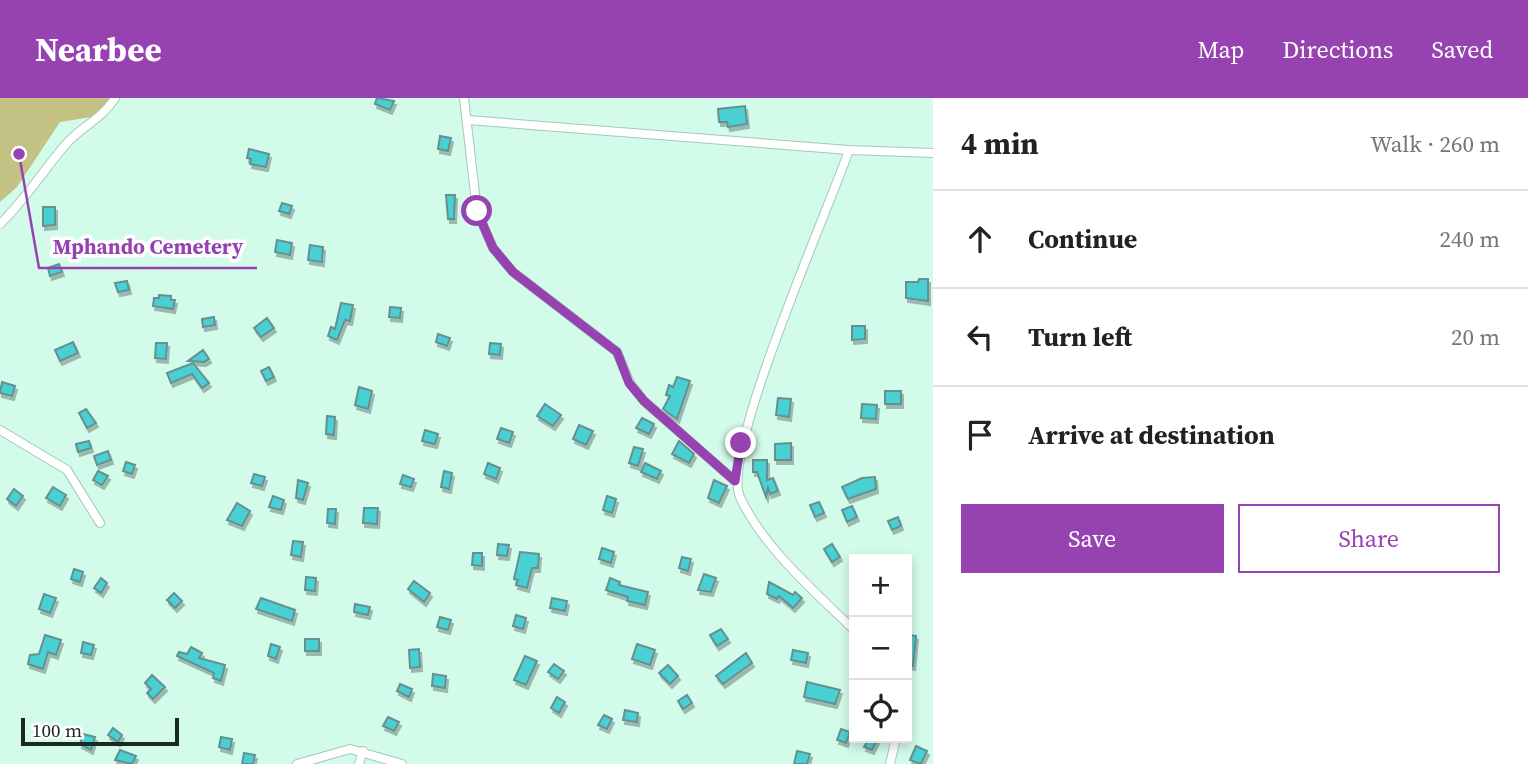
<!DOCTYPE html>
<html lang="en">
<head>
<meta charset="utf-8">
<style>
  body { margin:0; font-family:"Source Serif 4",serif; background:#f2f2f2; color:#222 }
  .controls { position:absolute; right:21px; bottom:21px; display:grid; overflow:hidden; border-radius:0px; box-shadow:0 4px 10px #0003 }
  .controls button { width:63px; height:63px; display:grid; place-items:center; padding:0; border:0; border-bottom:2px solid #e0e0e0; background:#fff; color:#222; font:35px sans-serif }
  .scale { position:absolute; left:21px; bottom:18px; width:158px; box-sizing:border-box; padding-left:7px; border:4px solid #192922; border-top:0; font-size:19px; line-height:24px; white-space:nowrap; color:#192922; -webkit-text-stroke:5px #fff; paint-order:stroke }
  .stop { position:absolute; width:21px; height:21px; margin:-16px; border:5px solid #9643b1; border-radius:50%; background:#fff }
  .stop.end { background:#9643b1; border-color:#fff; box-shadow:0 2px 7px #0008 }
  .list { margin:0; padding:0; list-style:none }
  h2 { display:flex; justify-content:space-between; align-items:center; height:91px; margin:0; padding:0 28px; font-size:30px }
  h2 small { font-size:23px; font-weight:400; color:#767676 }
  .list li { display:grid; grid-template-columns:46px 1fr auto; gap:21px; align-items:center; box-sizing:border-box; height:98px; padding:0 28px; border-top:2px solid #e0e0e0 }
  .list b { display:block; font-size:26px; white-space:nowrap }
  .list em { font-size:23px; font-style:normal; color:#767676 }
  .actions { display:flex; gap:14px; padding:21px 28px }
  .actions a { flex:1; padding:16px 0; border:2px solid #9643b1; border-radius:0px; text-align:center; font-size:24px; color:#9643b1 }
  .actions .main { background:#9643b1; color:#fff }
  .icon { flex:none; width:38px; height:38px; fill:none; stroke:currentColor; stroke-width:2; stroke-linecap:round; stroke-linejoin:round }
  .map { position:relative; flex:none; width:933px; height:666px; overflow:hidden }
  header { display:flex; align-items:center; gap:42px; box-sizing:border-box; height:98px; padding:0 35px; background:#9643b1; color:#fff }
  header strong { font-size:33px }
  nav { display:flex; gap:38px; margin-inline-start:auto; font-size:24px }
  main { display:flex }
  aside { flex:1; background:#fff }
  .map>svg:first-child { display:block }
  .green { fill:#c3c284 }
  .building { fill:#49d0d3; stroke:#659091; stroke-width:2; filter:url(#shadow) }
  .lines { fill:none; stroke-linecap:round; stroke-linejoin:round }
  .street-casing { stroke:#a2c9b8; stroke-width:10 }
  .street { stroke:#fff; stroke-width:8 }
  .route { stroke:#9643b1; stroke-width:9 }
  .leader { fill:none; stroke:#9643b1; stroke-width:2.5 }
  .callout-dot { fill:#9643b1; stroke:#fff; stroke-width:2.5 }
  .callout-label { font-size:21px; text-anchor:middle; font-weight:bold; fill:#9643b1; stroke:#fff; stroke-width:7; stroke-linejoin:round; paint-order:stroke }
</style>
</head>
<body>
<header>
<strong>Nearbee</strong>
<nav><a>Map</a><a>Directions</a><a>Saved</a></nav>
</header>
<main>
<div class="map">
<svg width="933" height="666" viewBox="0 0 933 666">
  <defs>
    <filter id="shadow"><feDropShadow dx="2" dy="4" stdDeviation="0" flood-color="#0004"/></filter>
  </defs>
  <rect width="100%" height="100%" fill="#d3fbea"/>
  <path class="green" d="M0 0H109L104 17 60 24 17 89 0 104Z"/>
  <g class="building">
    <path d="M377 0 394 3 390 12 375 6Z"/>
    <path d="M745 8 747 26 728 29 727 24H719L718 11Z"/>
    <path d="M440 38 451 40 448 53 438 51Z"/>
    <path d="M249 51 269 56 266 69 250 66 251 61 247 60Z"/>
    <path d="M446 97H455L454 121H448Z"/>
    <path d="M282 105 292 108 289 116 279 113Z"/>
    <path d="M43 109H55V127L43 128Z"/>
    <path d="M277 142 292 145 290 157 275 154Z"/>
    <path d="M310 147 323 149 322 164 308 162Z"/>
    <path d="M59 166 62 174 50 178 48 170Z"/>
    <path d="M919 181H928V203L906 200V184H918Z"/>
    <path d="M127 183 129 192 118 194 115 185Z"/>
    <path d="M159 197 171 198V202H175L173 211 153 208 154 200H159Z"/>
    <path d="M341 205 353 207 350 223 345 222 337 242 328 238 331 229 335 231Z"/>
    <path d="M390 209 401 210 400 220 389 219Z"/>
    <path d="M214 219 215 227 203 229 202 221Z"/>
    <path d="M267 220 274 230 261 239 254 230Z"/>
    <path d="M852 228H865V241L852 242Z"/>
    <path d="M438 236 450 240 447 248 436 244Z"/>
    <path d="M73 244 78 255 60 263 55 252Z"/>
    <path d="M156 245H167L166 261 155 260Z"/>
    <path d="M490 245 501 246 500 257 489 256Z"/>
    <path d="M203 252 209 261 204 264 188 263Z"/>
    <path d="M193 265 209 285 202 290 192 276 171 285 167 275Z"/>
    <path d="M269 269 274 279 266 283 261 273Z"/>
    <path d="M677 279 690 283 677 321 663 311 670 298 666 297 669 287 673 289Z"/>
    <path d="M2 284 15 288 12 298 0 295Z"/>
    <path d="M359 289 372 293 368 311 355 307Z"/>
    <rect x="885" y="293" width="16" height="13"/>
    <path d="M778 300 791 301 789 319 776 317Z"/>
    <path d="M545 306 561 317 553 328 537 318Z"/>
    <path d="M862 306 877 307 876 321 861 320Z"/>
    <path d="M86 311 96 325 87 330 79 315Z"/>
    <path d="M327 318 335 319 334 337 326 336Z"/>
    <path d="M642 320 654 326 649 336 636 330Z"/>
    <path d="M579 327 593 333 586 347 573 341Z"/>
    <path d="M501 330 513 334 509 345 497 341Z"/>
    <path d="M425 332 438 336 435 346 422 343Z"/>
    <path d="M89 343 91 350 78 354 76 346Z"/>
    <path d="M679 343 694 356 689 365 672 356Z"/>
    <path d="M791 345V362H775V346Z"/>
    <path d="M634 349 643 351 638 368 629 365Z"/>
    <path d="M108 353 111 362 97 367 94 358Z"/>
    <path d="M753 362H767V382L773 380 778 393 770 396 768 390 766 399 757 374H753Z"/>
    <path d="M126 364 135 367 132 376 123 373Z"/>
    <path d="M488 365 500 370 496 381 484 376Z"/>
    <path d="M645 365 661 373 657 381 641 374Z"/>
    <path d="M98 373 108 378 102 387 93 382Z"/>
    <path d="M444 373 452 375 449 391 441 389Z"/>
    <path d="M254 376 265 379 262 388 251 385Z"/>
    <path d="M403 377 414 381 411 389 400 386Z"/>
    <path d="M875 379 876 391 848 401 842 389 862 380Z"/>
    <path d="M298 382 308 385 303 402 296 400Z"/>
    <path d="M714 382 727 388 719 405 708 400Z"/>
    <path d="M53 389 66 397 60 408 46 400Z"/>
    <path d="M14 391 23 398 16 408 7 401Z"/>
    <path d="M273 398 284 402 281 412 269 409Z"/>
    <path d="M607 398 616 401 612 415 603 412Z"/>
    <path d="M819 404 824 415 815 419 810 407Z"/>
    <path d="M237 405 250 413 242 428 227 422Z"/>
    <path d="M852 408 857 419 847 424 842 412Z"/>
    <path d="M364 410H378L377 426 363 425Z"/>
    <path d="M328 411H336L335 426 327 425Z"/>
    <path d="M898 419 901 428 892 432 888 423Z"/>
    <path d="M293 443 303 444 301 459 291 457Z"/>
    <path d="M498 446 509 447 507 458 497 457Z"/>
    <path d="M832 446 840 459 832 464 824 451Z"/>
    <path d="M602 450 614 454 611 465 599 461Z"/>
    <path d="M520 454 539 456 538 470H532L527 490 516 487 518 482 514 481Z"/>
    <path d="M473 455H482V468L472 467Z"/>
    <path d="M682 459 691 461 688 473 679 470Z"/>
    <path d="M74 471 83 474 80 484 71 481Z"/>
    <path d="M704 476 716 480 711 494 698 492Z"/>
    <path d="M306 479 316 480 315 493 305 492Z"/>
    <path d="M101 480 107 485 101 495 94 490Z"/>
    <path d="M610 480 620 484 619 487 648 494 645 507 627 503 628 499 606 492Z"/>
    <path d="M414 483 430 495 424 504 408 491Z"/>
    <path d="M769 484 793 497 795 494 802 500 793 510 779 498 777 501 767 496Z"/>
    <path d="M174 495 182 503 175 510 167 502Z"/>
    <path d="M44 496 56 500 50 515 39 511Z"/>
    <path d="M261 500 295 512 292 523 256 511Z"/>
    <path d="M552 500 567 503 565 513 550 510Z"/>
    <path d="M355 506 370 509 368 517 354 514Z"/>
    <path d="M516 517 526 520 523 531 513 528Z"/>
    <path d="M440 519 451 522 448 532 437 529Z"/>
    <path d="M721 531 728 541 717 548 710 537Z"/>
    <path d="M45 537 61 542 56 557 48 554 43 571 28 566 30 557 39 556Z"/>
    <path d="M907 537 916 538 913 568 907 567Z"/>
    <rect x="305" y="541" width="14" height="12"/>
    <path d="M83 544 94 547 91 557 81 555Z"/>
    <path d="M271 546 280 549 276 561 268 558Z"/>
    <path d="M637 546 655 552 650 567 632 561Z"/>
    <path d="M191 549 202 555 199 560 225 567 221 583 213 580 214 575 177 558 179 554 187 556Z"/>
    <path d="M419 551 420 569 410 570 409 552Z"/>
    <path d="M793 552 808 555 806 565 791 562Z"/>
    <path d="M746 555 752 565 723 586 716 578Z"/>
    <path d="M525 558 537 563 526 587 514 582Z"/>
    <path d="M554 566 564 573 558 581 548 574Z"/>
    <path d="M668 567 678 578 670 586 659 575Z"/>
    <path d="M433 576 446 578 445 590 432 588Z"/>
    <path d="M152 577 165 589 153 601 147 595 151 591 145 585Z"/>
    <path d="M807 584 840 592 835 606 804 599Z"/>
    <path d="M400 586 412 591 409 599 397 593Z"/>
    <path d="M687 597 692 605 683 611 678 603Z"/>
    <path d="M557 599 565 604 559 615 551 610Z"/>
    <path d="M625 612 638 615 637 624 623 622Z"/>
    <path d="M604 617 612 621 607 631 598 627Z"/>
    <path d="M388 619 399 624 394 633 383 628Z"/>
    <path d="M113 630 122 637 118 644 108 637Z"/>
    <path d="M841 631 850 634 846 645 837 642Z"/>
    <path d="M83 636 95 639 91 652 80 646Z"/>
    <path d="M221 639 232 641 230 652 219 649Z"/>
    <path d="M869 640H878L872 652 864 649Z"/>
    <path d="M916 648 927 653 921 666 910 662Z"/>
    <path d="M120 652 136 658 132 666 115 662Z"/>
    <path d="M797 653 810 656 807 666H794Z"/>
    <path d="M244 655 255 657 253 666H242Z"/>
  </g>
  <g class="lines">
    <g class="street-casing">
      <g id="street">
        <path d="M464 0 477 113 493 150 513 174 617 254 630 285 644 303 735 383"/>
        <path d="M468 22 849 52 933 55"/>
        <path d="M849 52C829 111 720 355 740 399 762 448 816 495 854 532"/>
        <path d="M0 126C26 101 44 71 67 45 83 27 101 22 115 0"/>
        <path d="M0 332 67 372 100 425"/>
        <path d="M907 579V592"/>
        <path d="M297 666 350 651 402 666"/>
        <path d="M359 666 363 653"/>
        <path d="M890 666 896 640"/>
      </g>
    </g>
    <use href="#street" class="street"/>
  </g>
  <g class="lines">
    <path class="route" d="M477 113 493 150 513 174 617 254 629 285 644 303 735 383 741 345"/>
  </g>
  <path class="leader" d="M19 56L39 170H257"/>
  <circle class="callout-dot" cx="19" cy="56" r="7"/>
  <g class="callout-label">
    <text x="148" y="156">Mphando Cemetery</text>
  </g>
</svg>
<div class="controls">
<button>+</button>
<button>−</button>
<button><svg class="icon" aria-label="locate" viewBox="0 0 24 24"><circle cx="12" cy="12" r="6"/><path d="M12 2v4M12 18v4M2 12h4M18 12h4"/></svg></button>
</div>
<div class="scale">100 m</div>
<div class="stop" style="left:477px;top:113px"></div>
<div class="stop end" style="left:741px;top:345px"></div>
</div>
<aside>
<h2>4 min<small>Walk · 260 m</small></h2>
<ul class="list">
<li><svg class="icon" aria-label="ahead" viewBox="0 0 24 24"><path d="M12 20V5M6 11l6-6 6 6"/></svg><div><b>Continue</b></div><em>240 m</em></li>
<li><svg class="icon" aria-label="left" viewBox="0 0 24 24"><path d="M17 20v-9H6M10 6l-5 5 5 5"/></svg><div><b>Turn left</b></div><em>20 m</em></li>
<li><svg class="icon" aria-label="arrive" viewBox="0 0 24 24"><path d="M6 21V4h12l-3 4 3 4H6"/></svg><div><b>Arrive at destination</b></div></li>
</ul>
<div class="actions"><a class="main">Save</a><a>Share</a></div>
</aside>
</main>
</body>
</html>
